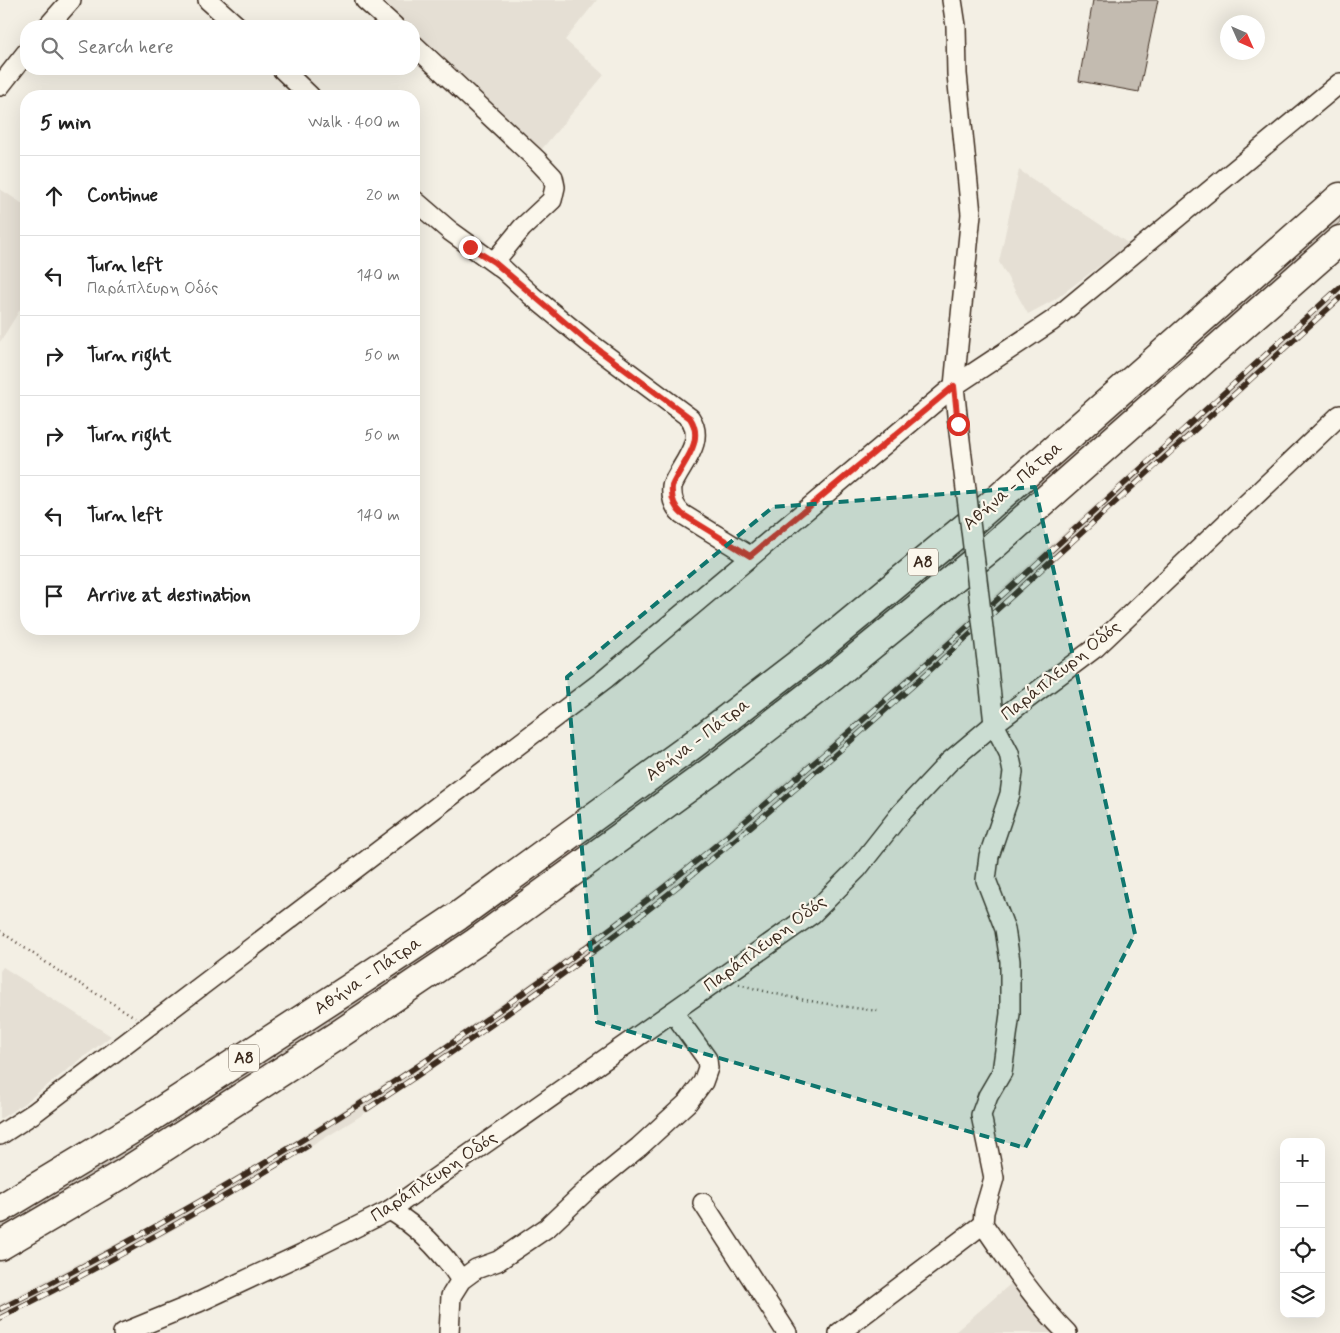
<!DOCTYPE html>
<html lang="en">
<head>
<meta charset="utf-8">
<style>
  body { margin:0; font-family:Mynerve,sans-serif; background:#f6f6f6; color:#222 }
  .controls { position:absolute; right:15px; bottom:15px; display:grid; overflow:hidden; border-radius:10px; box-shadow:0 5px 20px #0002 }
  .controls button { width:45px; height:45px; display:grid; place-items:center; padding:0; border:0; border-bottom:1px solid #e0e0e0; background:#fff; color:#222; font:25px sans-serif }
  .compass { position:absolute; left:1220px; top:15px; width:45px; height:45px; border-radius:50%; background:#fff; box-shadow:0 5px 20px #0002; rotate:135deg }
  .stop { position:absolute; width:15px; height:15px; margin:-11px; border:4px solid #d93025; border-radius:50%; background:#fff }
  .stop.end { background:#d93025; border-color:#fff; box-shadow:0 1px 5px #0008 }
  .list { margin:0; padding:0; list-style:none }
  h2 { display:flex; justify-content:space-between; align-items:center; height:65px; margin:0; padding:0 20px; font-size:21px }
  h2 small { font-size:16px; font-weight:400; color:#767676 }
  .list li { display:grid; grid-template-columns:32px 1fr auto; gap:15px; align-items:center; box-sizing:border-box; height:80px; padding:0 20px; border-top:1px solid #e0e0e0 }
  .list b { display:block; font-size:19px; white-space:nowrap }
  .list p { margin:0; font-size:16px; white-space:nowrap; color:#767676 }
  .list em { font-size:16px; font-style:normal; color:#767676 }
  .icon { flex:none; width:28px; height:28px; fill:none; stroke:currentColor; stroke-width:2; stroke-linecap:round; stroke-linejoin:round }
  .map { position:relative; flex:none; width:1340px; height:1333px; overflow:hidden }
  .search { position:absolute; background:#fff; box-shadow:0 5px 20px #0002; left:20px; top:20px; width:400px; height:55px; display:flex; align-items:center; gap:12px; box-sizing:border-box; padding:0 18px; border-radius:20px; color:#767676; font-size:19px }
  .panel { position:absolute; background:#fff; box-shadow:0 5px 20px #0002; left:20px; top:90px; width:400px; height:545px; border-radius:20px }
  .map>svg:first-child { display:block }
  .built { fill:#e5dfd4 }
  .green { fill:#d8d1c6; stroke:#8a7e72 }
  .building { fill:#c3bbb0; stroke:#3b2a1e }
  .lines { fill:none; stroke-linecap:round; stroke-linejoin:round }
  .minor-casing { stroke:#3b2a1e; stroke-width:22 }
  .highway-casing { stroke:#3b2a1e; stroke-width:31 }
  .path { stroke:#3b2a1e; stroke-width:2.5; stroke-dasharray:1 4; stroke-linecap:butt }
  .minor { stroke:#fbf7ec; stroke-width:19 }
  .highway { stroke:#fbf7ec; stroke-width:28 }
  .rail-casing { stroke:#3b2a1e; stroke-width:5.5 }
  .rail { stroke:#fbf7ec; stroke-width:4; stroke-dasharray:11; stroke-linecap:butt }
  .minor-bridge-casing { stroke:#3b2a1e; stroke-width:22; stroke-linecap:butt }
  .minor-bridge { stroke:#fbf7ec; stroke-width:19 }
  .route { stroke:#d93025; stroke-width:6 }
  .marked { fill:#0f766e; fill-opacity:0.2; stroke:#0f766e; stroke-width:4; stroke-dasharray:10 6; stroke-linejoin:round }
  .labels { text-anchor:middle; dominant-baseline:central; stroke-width:4.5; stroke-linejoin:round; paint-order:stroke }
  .shield { fill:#fbf7ec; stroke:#75685c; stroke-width:1 }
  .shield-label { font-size:16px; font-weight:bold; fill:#3b2a1e }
  .street-label { font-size:18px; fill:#3b2a1e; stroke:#fbf7ec }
</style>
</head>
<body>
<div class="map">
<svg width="1340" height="1333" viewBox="0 0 1340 1333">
  <rect width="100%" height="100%" fill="#f3efe4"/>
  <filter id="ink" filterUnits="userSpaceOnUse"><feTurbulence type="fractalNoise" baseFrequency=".02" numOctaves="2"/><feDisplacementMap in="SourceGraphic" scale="10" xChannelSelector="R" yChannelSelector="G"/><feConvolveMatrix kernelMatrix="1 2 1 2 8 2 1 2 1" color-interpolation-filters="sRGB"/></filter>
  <g filter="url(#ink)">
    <g class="built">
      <path d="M353 0H597L565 40 604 75 530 163 414 56V26H382Z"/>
      <path d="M1019 170 1129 244 1054 300 1028 314 999 262Z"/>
      <path d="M0 189 26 206V300L0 342Z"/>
      <path d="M1340 284V302L1048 566 859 737 704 867 624 930 527 1003 367 1112 276 1168 166 1234 0 1321V1304L158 1222 269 1157 426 1057 518 992 616 920 696 857 849 727Z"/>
      <path d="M3 967 111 1036 26 1102 0 1119V971Z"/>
      <path d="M1015 1280 1058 1333H954Z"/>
    </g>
    <path class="green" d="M1340 213V222C1169 373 1001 528 822 669 561 875 286 1062 0 1231V1223L46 1197 464 926Z"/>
    <path class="building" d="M1093 0H1158L1139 92 1079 81Z"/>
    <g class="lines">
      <g class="minor-casing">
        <g id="minor">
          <path d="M208 0 237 26"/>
          <path d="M365 0 394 26"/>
          <path d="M952 0 956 26 957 74 971 214 954 386 958 424"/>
          <path d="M48 26 71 0"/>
          <path d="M414 45 537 160 553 177 555 187 552 200 522 228 494 262"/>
          <path d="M282 69 310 96"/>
          <path d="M0 86 26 53"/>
          <path d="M414 200 450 231 504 270 532 296 588 342 690 418C706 442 681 464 672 486 671 497 673 506 682 514L750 556"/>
          <path d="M988 669 994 724 1009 753 1013 772 1010 794 989 856 986 880 1005 929 1010 961V1014L1002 1072 988 1096 981 1115 994 1178 984 1212 983 1224C1009 1262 1034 1300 1067 1333"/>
          <path d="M0 1135 34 1113 605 679 954 386 1052 321 1340 83"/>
          <path d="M703 1203 787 1333"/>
          <path d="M390 1210C418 1227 443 1253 461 1280"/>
          <path d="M123 1333 199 1302 306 1252 390 1210 812 914 857 869 902 812 949 762 994 724 1095 648 1340 415"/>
          <path d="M449 1333 451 1296 461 1280 476 1269 498 1261 548 1227 591 1186 639 1147 688 1102 703 1082 708 1068 707 1059 673 1012"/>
          <path d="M839 1333 983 1224"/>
        </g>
      </g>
      <g class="highway-casing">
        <g id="highway">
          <path d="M0 1209 141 1124 350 988 458 916 694 744 815 651 974 520 1340 197"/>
          <path d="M0 1246 124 1173 341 1033 476 942 714 769 834 676 992 547 1340 240"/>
        </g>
      </g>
      <g class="path">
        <path d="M0 931 57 970 135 1017"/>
        <path d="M739 984C784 998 831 1005 878 1011"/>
      </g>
      <use href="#minor" class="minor"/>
      <use href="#highway" class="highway"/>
      <g class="rail-casing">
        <g id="rail">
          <path d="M367 1109C454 1052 539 993 622 930 754 829 878 718 1000 607 1114 504 1227 401 1340 298"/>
          <path d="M0 1309C218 1199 425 1071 619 922 763 812 898 690 1032 568 1134 474 1237 381 1340 287"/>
          <path d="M0 1318C105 1265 207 1208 308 1146"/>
        </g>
      </g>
      <use href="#rail" class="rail"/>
      <g class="minor-bridge-casing">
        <path id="minor-bridge" d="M958 424 988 669"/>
      </g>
      <use href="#minor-bridge" class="minor-bridge"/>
    </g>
  </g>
  <g class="lines" filter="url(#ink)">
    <path class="route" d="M470 247 494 262 588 342 690 418C706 442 681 464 672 486 671 497 673 506 682 514L750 556 954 386 958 424"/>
  </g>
  <path class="marked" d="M1035 487 1135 934 1025 1148 597 1022 567 677 773 507Z"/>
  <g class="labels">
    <g class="shield">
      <rect x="908" y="548.5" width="30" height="27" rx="4"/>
      <rect x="229" y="1044.5" width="30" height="27" rx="4"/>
    </g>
    <g class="shield-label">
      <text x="923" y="562">Α8</text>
      <text x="244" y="1058">Α8</text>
    </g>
    <g class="street-label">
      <text transform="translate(1013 486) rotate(-41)">Αθήνα - Πάτρα</text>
      <text transform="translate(1061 671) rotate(-39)">Παράπλευρη Οδός</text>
      <text transform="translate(698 740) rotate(-37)">Αθήνα - Πάτρα</text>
      <text transform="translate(765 944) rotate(-37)">Παράπλευρη Οδός</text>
      <text transform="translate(368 976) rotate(-34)">Αθήνα - Πάτρα</text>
      <text transform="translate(434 1177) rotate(-34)">Παράπλευρη Οδός</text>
    </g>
  </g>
</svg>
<div class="controls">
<button>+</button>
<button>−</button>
<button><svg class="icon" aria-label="locate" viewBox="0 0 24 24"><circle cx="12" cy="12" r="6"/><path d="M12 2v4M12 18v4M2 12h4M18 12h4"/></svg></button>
<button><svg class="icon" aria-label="layers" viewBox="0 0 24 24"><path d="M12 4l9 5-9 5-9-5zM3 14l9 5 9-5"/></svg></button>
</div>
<svg class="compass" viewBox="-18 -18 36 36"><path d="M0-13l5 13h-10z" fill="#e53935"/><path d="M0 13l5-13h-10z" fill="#767676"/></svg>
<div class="stop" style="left:958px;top:424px"></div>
<div class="stop end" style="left:470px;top:247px"></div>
<div class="search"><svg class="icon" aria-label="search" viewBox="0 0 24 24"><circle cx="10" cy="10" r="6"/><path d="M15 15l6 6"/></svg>Search here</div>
<section class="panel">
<h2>5 min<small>Walk · 400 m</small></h2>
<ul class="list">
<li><svg class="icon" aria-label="ahead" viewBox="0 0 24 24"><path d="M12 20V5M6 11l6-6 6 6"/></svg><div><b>Continue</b></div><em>20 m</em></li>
<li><svg class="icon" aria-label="left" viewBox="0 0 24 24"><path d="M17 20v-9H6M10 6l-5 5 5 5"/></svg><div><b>Turn left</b><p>Παράπλευρη Οδός</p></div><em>140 m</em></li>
<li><svg class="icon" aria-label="right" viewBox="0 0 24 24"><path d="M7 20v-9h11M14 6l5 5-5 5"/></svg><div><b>Turn right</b></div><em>50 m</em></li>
<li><svg class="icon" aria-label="right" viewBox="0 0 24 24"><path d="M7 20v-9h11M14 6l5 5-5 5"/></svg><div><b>Turn right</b></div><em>50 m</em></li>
<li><svg class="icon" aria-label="left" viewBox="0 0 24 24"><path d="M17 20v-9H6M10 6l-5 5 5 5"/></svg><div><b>Turn left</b></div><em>140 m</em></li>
<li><svg class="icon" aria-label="arrive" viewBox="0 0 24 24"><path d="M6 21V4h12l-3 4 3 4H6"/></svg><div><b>Arrive at destination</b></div></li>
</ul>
</section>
</div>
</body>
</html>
